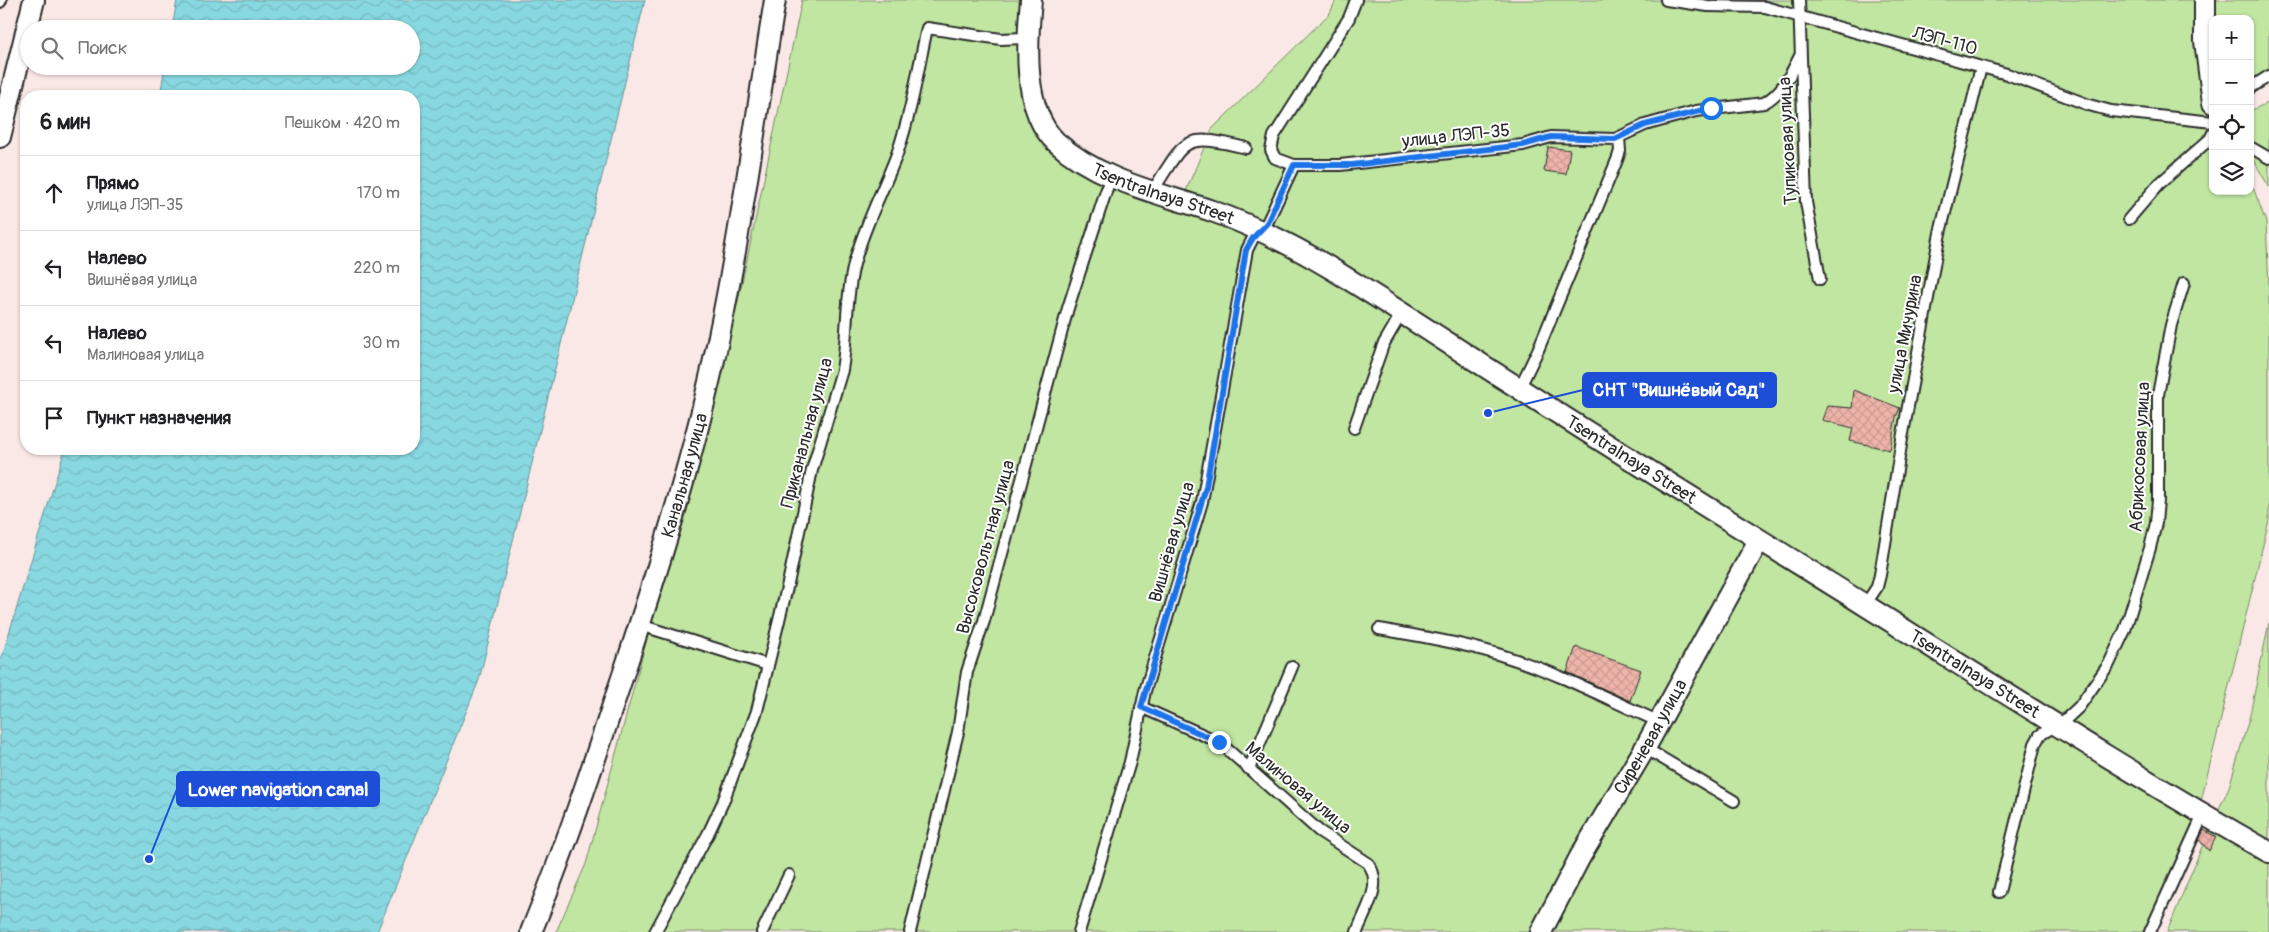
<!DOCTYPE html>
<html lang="ru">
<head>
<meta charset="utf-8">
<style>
  body { margin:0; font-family:Pangolin,sans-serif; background:#f2f2f2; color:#202124 }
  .controls { position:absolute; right:15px; top:15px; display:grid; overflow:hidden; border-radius:10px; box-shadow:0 1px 4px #0004 }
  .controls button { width:45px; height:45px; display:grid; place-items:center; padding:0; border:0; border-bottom:1px solid #e0e0e0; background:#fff; color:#202124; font:25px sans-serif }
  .stop { position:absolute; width:15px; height:15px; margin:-11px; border:4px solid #1a73e8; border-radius:50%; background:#fff }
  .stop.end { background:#1a73e8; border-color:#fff; box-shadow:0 1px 5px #0008 }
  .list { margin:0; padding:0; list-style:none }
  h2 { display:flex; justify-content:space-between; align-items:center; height:65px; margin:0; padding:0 20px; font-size:21px }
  h2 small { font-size:16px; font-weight:400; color:#757577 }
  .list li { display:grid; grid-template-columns:32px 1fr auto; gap:15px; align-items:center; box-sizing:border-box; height:75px; padding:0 20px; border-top:1px solid #e0e0e0 }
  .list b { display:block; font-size:19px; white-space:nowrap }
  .list p { margin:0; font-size:16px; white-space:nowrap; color:#757577 }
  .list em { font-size:16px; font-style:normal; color:#757577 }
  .icon { flex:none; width:28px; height:28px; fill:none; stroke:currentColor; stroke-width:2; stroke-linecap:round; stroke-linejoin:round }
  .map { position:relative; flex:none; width:2269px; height:932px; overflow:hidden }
  .search { position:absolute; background:#fff; box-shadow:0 1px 4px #0004; left:20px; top:20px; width:400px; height:55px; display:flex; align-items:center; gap:12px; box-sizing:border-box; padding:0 18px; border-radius:28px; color:#757577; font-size:19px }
  .panel { position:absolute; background:#fff; box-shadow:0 1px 4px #0004; left:20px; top:90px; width:400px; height:365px; border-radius:20px }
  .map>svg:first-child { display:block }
  .garden { fill:#c0e6a1; stroke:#768866 }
  .water { fill:url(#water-waves); stroke:#639398 }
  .building { fill:url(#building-cross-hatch); stroke:#2b2b2b }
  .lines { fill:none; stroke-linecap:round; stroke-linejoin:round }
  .service-casing { stroke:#2b2b2b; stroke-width:14 }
  .minor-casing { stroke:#2b2b2b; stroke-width:24 }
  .service { stroke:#fff; stroke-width:10 }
  .minor { stroke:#fff; stroke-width:20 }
  .route { stroke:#1a73e8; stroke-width:6 }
  .labels { text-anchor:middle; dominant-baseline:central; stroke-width:4; stroke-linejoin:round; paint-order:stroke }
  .street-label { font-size:18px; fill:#2b2b2b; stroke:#fff }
  .leader { fill:none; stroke:#1d4ed8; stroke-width:2 }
  .callout-dot { fill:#1d4ed8; stroke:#fff; stroke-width:2 }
  .callout { fill:#1d4ed8; stroke:#1d4ed8; stroke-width:2 }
  .callout-label { font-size:19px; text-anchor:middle; font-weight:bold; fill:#fff }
</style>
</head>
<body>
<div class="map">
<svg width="2269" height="932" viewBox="0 0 2269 932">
  <defs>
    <pattern id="water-waves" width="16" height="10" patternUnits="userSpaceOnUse" patternTransform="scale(1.25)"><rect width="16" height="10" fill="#88d8e1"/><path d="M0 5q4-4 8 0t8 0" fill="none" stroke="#76bac1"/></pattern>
    <pattern id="building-cross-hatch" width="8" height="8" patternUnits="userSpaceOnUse" patternTransform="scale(1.25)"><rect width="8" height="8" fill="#eeb4aa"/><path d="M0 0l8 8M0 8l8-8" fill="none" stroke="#cc9b92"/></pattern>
  </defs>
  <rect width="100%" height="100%" fill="#fae8e6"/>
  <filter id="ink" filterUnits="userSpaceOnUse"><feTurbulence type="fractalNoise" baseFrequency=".02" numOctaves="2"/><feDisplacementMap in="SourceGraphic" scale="10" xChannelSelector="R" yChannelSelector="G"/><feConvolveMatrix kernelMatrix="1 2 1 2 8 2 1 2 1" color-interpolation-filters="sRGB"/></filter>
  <g filter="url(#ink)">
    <g class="garden">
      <path d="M802 0H1036L1029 71 1045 136 1110 188 1177 212 1212 129 1330 13 1336 0H2269V71L2250 80V19H2213V191H2250V179L2266 222 2269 288V520L2195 826 2143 932H556L586 864 737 306Z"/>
      <path d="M2269 102V187L2250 154V111Z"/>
      <path d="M2269 623V932H2167L2206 837 2229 787 2249 719Z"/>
    </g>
    <path class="water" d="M177 0H645L479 680 377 932H0V663L65 449H414V96H160L165 66H411V29H172Z"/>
    <g class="building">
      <path d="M1548 147 1570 150 1566 174 1544 171Z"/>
      <path d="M1854 390 1900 408 1896 417 1890 450 1850 441 1853 428 1822 420 1827 406 1852 408Z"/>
      <path d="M1576 647 1641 670 1630 701 1567 672Z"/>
      <path d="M2204 830 2216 837 2209 851 2199 840Z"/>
    </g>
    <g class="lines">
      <g class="service-casing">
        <g id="service">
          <path d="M1356 0 1349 18 1274 136 1271 150 1275 158 1294 165H1340L1523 145 1551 137 1615 139 1645 125 1696 111 1764 103C1783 92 1790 75 1800 56"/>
          <path d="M1666 0 1708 6 1765 7 2007 74 2089 105 2111 111 2213 122"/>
          <path d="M1799 0 1806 202 1820 279"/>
          <path d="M0 2 1 0"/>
          <path d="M2250 88 2269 76"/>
          <path d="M2250 147 2269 158"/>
          <path d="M1152 192C1186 139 1182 132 1246 148"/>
          <path d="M2129 219 2159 184 2210 139 2213 133"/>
          <path d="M1519 389 1538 350 1617 160 1620 151 1619 138"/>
          <path d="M1354 428 1383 345 1401 314"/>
          <path d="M1865 605 1877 587 1880 575 1902 439 1940 233 1981 67"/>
          <path d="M640 625 768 665"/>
          <path d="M1379 629C1424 637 1469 644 1513 659 1563 675 1611 701 1660 722"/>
          <path d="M1141 707 1219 742 1319 831 1368 863C1384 885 1365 910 1357 932"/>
          <path d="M1645 748 1734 801"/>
          <path d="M1249 769 1292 667"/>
          <path d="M1999 892 2035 744 2040 735 2065 720 2079 707 2109 664 2125 630 2150 548 2156 523 2158 500V395L2171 325 2184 283"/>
          <path d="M655 932 708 834 723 802 757 711 789 579 812 470 842 370C848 334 845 300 854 264 864 226 883 191 897 154 911 114 918 70 927 28L1001 39 1027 38"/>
          <path d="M762 932 789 875"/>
          <path d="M910 932 958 732 967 672 984 621 1068 308 1111 176"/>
          <path d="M1079 932 1130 762 1145 691 1202 502 1247 250 1253 238 1267 223 1294 165"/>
          <path d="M2150 932 2203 815"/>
        </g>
      </g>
      <g class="minor-casing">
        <g id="minor">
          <path id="s1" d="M1031 0C1027 42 1022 110 1056 142 1099 181 1160 193 1212 211 1254 226 1294 246 1332 269 1394 307 1455 348 1517 387 1633 462 1751 534 1868 607 2001 690 2133 775 2269 852"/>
          <path d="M2205 0V41L2213 103"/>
          <path d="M0 137 34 0"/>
          <path id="s2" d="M531 932C566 847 595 759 624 672 657 572 689 471 712 369 739 247 755 123 775 0"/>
          <path id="s3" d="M1541 932 1580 857 1645 748 1759 540"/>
        </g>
      </g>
      <use href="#service" class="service"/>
      <use href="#minor" class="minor"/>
    </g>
  </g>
  <g class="lines" filter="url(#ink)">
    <path class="route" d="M1219 742 1141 707 1206 487 1246 250 1253 238 1267 223 1294 165H1352L1523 145 1551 137 1615 139 1645 125 1711 108"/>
  </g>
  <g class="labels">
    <g class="street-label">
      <text transform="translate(1945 41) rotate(15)">ЛЭП-110</text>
      <text transform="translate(1456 136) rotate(-6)">улица ЛЭП-35</text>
      <text transform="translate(1788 141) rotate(-93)">Тупиковая улица</text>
      <text stroke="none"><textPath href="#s1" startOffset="269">Tsentralnaya Street</textPath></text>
      <text transform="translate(1905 334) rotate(-79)">улица Мичурина</text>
      <text transform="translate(807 433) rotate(-75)">Приканальная улица</text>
      <text transform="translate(2140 457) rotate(-87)">Абрикосовая улица</text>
      <text stroke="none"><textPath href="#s1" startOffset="809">Tsentralnaya Street</textPath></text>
      <text stroke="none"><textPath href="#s2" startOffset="482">Канальная улица</textPath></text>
      <text transform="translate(1172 542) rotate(-74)">Вишнёвая улица</text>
      <text transform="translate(986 547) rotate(-75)">Высоковольтная улица</text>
      <text stroke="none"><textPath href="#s1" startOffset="1214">Tsentralnaya Street</textPath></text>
      <text stroke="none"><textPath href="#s3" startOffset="224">Сиреневая улица</textPath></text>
      <text transform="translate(1298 788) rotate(40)">Малиновая улица</text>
    </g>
  </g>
  <path class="leader" d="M1488 413L1583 390M149 859L177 789"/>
  <g class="callout-dot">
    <circle cx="1488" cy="413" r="5"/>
    <circle cx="149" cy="859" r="5"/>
  </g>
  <g class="callout">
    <rect x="1583" y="373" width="193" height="34" rx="5"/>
    <rect x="177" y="772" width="202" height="34" rx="5"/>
  </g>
  <g class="callout-label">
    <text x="1679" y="396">СНТ "Вишнёвый Сад"</text>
    <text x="278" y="796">Lower navigation canal</text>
  </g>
</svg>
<div class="controls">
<button>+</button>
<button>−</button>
<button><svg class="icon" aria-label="locate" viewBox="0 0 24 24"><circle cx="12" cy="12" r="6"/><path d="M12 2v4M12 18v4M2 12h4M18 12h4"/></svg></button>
<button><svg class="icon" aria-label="layers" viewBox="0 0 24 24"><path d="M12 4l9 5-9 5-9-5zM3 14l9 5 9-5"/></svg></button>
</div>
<div class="stop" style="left:1711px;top:108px"></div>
<div class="stop end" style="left:1219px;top:742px"></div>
<div class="search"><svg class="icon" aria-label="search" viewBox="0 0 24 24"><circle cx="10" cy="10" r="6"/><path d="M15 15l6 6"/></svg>Поиск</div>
<section class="panel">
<h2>6 мин<small>Пешком · 420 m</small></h2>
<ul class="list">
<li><svg class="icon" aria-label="ahead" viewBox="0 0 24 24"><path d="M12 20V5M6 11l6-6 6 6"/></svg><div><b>Прямо</b><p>улица ЛЭП-35</p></div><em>170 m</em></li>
<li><svg class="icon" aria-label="left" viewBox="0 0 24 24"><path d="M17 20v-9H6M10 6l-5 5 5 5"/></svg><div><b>Налево</b><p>Вишнёвая улица</p></div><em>220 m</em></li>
<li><svg class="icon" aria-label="left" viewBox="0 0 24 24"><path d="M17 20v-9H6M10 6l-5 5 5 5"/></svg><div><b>Налево</b><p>Малиновая улица</p></div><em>30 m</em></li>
<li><svg class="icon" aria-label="arrive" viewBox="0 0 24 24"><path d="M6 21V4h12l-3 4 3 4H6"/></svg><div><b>Пункт назначения</b></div></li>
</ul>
</section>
</div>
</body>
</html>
